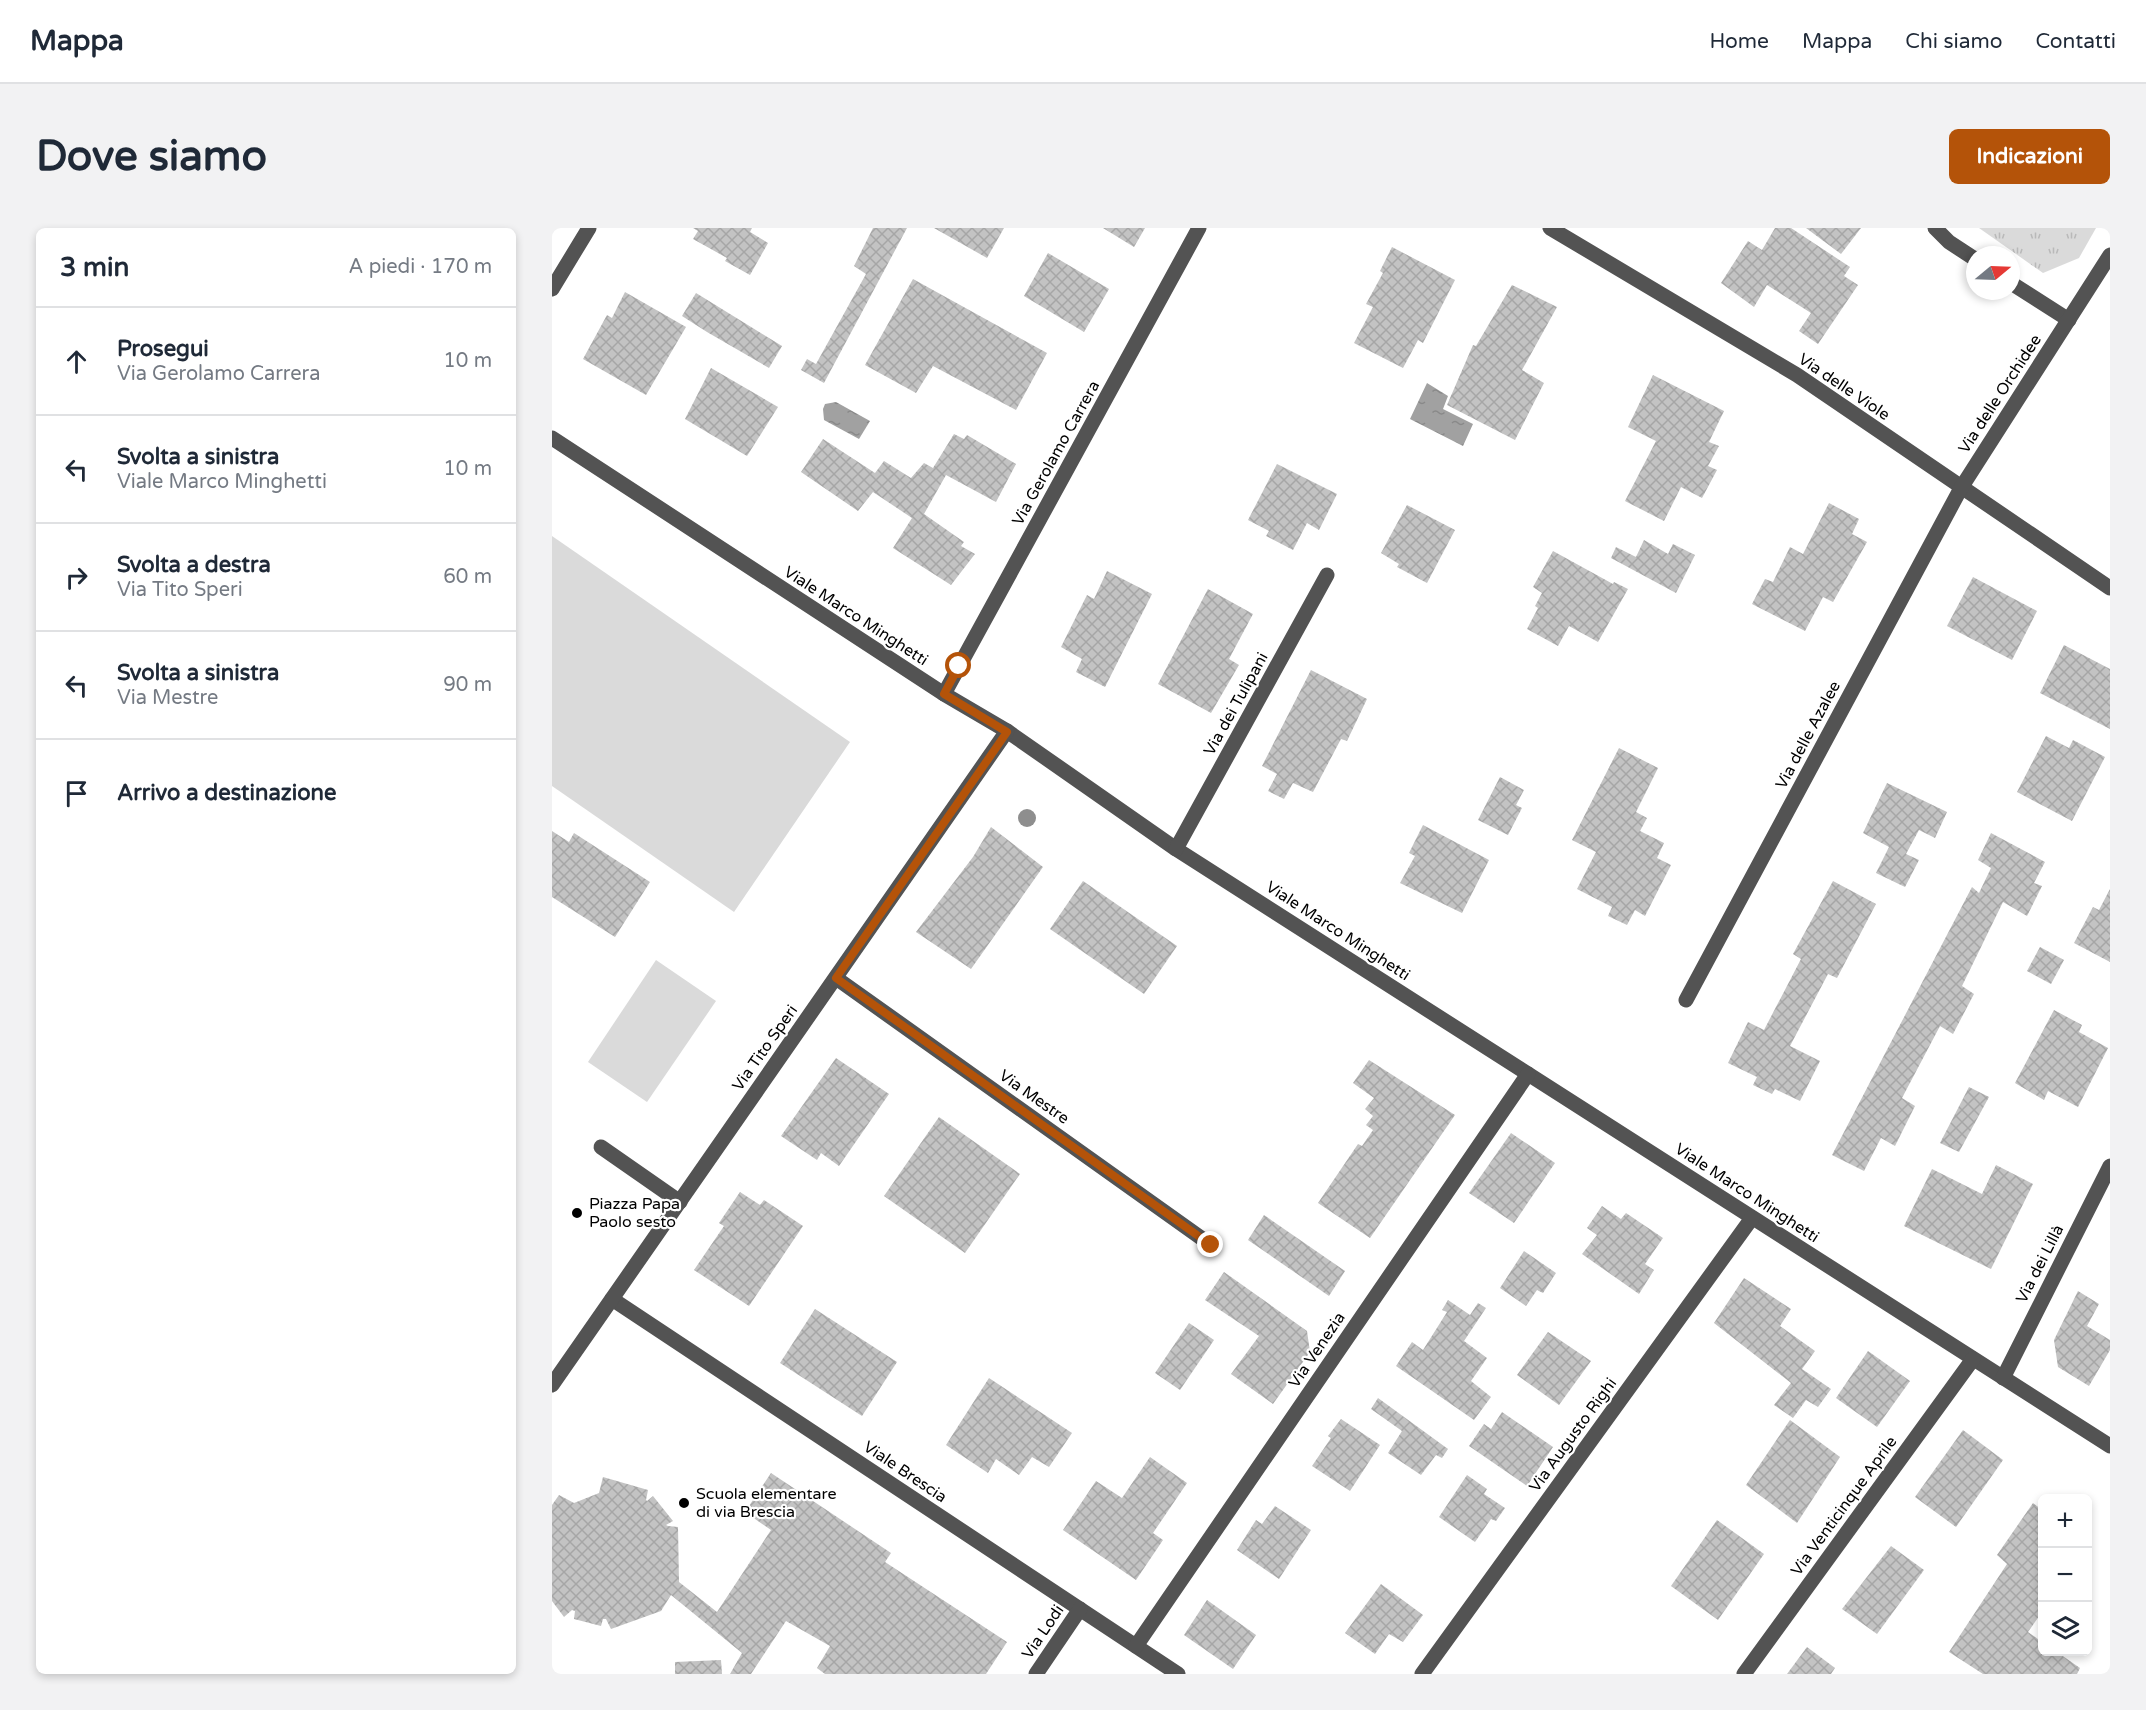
<!DOCTYPE html>
<html lang="it">
<head>
<meta charset="utf-8">
<style>
  body { margin:0; font-family:"Varela Round",sans-serif; background:#f2f2f3; color:#1f2937 }
  .controls { position:absolute; right:18px; bottom:18px; display:grid; overflow:hidden; border-radius:9px; box-shadow:0 3px 9px #0003 }
  .controls button { width:54px; height:54px; display:grid; place-items:center; padding:0; border:0; border-bottom:2px solid #e0e1e3; background:#fff; color:#1f2937; font:30px sans-serif }
  .compass { position:absolute; left:1414px; top:18px; width:54px; height:54px; border-radius:50%; background:#fff; box-shadow:0 3px 9px #0003; rotate:71deg }
  .stop { position:absolute; width:18px; height:18px; margin:-14px; border:4px solid #b45309; border-radius:50%; background:#fff }
  .stop.end { background:#b45309; border-color:#fff; box-shadow:0 2px 6px #0008 }
  .list { margin:0; padding:0; list-style:none }
  h2 { display:flex; justify-content:space-between; align-items:center; height:78px; margin:0; padding:0 24px; font-size:26px }
  h2 small { font-size:20px; font-weight:400; color:#747a83 }
  .list li { display:grid; grid-template-columns:39px 1fr auto; gap:18px; align-items:center; box-sizing:border-box; height:108px; padding:0 24px; border-top:2px solid #e0e1e3 }
  .list b { display:block; font-size:22px; white-space:nowrap }
  .list p { margin:0; font-size:20px; white-space:nowrap; color:#747a83 }
  .list em { font-size:20px; font-style:normal; color:#747a83 }
  .icon { flex:none; width:33px; height:33px; fill:none; stroke:currentColor; stroke-width:2; stroke-linecap:round; stroke-linejoin:round }
  .map { position:relative; flex:none; width:1558px; height:1446px; overflow:hidden; border-radius:9px }
  header { display:flex; align-items:center; gap:36px; box-sizing:border-box; height:84px; padding:0 30px; background:#fff; border-bottom:2px solid #e0e1e3 }
  header strong { font-size:28px }
  nav { display:flex; gap:33px; margin-inline-start:auto; font-size:21px }
  .intro { display:flex; align-items:center; justify-content:space-between; box-sizing:border-box; height:144px; padding:0 36px }
  h1 { margin:0; font-size:42px }
  .button { padding:15px 27px; border-radius:9px; background:#b45309; color:#fff; font-size:21px; font-weight:700 }
  main { display:flex; gap:36px; padding:0 36px }
  aside { flex:1; background:#fff; border-radius:9px; box-shadow:0 3px 9px #0003 }
  .map>svg:first-child { display:block }
  .grass { fill:url(#grass-tufts) }
  .pitch { fill:#dadada }
  .water { fill:url(#water-ripples) }
  .building { fill:url(#building-cross-hatch) }
  .lines { fill:none; stroke-linecap:round; stroke-linejoin:round }
  .minor { stroke:#535353; stroke-width:15 }
  .tree { fill:#8e8e8e }
  .route { stroke:#b45309; stroke-width:8 }
  .poi-dot { fill:#000; stroke:#fff; stroke-width:2 }
  .labels { text-anchor:middle; dominant-baseline:central; stroke-width:4.5; stroke-linejoin:round; paint-order:stroke }
  .street-label { font-size:16px; fill:#000; stroke:#fff }
  .poi-label { font-size:16px; fill:#000; stroke:#fff; text-anchor:start }
</style>
</head>
<body>
<header>
<strong>Mappa</strong>
<nav><a>Home</a><a>Mappa</a><a>Chi siamo</a><a>Contatti</a></nav>
</header>
<div class="intro"><h1>Dove siamo</h1><a class="button">Indicazioni</a></div>
<main>
<aside>
<h2>3 min<small>A piedi · 170 m</small></h2>
<ul class="list">
<li><svg class="icon" aria-label="ahead" viewBox="0 0 24 24"><path d="M12 20V5M6 11l6-6 6 6"/></svg><div><b>Prosegui</b><p>Via Gerolamo Carrera</p></div><em>10 m</em></li>
<li><svg class="icon" aria-label="left" viewBox="0 0 24 24"><path d="M17 20v-9H6M10 6l-5 5 5 5"/></svg><div><b>Svolta a sinistra</b><p>Viale Marco Minghetti</p></div><em>10 m</em></li>
<li><svg class="icon" aria-label="right" viewBox="0 0 24 24"><path d="M7 20v-9h11M14 6l5 5-5 5"/></svg><div><b>Svolta a destra</b><p>Via Tito Speri</p></div><em>60 m</em></li>
<li><svg class="icon" aria-label="left" viewBox="0 0 24 24"><path d="M17 20v-9H6M10 6l-5 5 5 5"/></svg><div><b>Svolta a sinistra</b><p>Via Mestre</p></div><em>90 m</em></li>
<li><svg class="icon" aria-label="arrive" viewBox="0 0 24 24"><path d="M6 21V4h12l-3 4 3 4H6"/></svg><div><b>Arrivo a destinazione</b></div></li>
</ul>
</aside>
<div class="map">
<svg width="1558" height="1446" viewBox="0 0 1558 1446">
  <defs>
    <pattern id="grass-tufts" width="24" height="20" patternUnits="userSpaceOnUse" patternTransform="scale(1.5)"><rect width="24" height="20" fill="#dadada"/><path d="M3 7l-1-3M5 7V3M7 7l1-3M15 17l-1-3M17 17v-4M19 17l1-3" fill="none" stroke="#b9b9b9"/></pattern>
    <pattern id="water-ripples" width="26" height="14" patternUnits="userSpaceOnUse" patternTransform="scale(1.5)"><rect width="26" height="14" fill="#a1a1a1"/><path d="M2 4q2-2 4 0t4 0M15 11q2-2 4 0t4 0" fill="none" stroke="#898989"/></pattern>
    <pattern id="building-cross-hatch" width="8" height="8" patternUnits="userSpaceOnUse" patternTransform="scale(1.5)"><rect width="8" height="8" fill="#c3c3c3"/><path d="M0 0l8 8M0 8l8-8" fill="none" stroke="#a6a6a6"/></pattern>
  </defs>
  <rect width="100%" height="100%" fill="#fff"/>
  <path class="grass" d="M1427 0H1544L1527 30 1491 45Z"/>
  <g class="pitch">
    <path d="M0 308 298 514 182 684 0 558Z"/>
    <path d="M104 732 164 773 95 874 36 834Z"/>
  </g>
  <g class="water">
    <path d="M875 155 896 168 891 181 921 196 911 218 858 191Z"/>
    <path d="M284 174 318 193 307 211 272 192 271 181 273 176Z"/>
  </g>
  <g class="building">
    <path d="M141 0H200L198 4 216 15 198 47 173 33 175 30 141 11 146 3Z"/>
    <path d="M321 0H355L272 155 249 142 255 131 264 136 314 46 302 38Z"/>
    <path d="M382 0H452L435 30Z"/>
    <path d="M551 0H593L582 19Z"/>
    <path d="M1223 0H1239L1298 39 1292 48 1306 57 1266 116 1247 103 1259 85 1215 57 1202 79 1169 55 1196 13 1210 22Z"/>
    <path d="M1254 0H1309L1289 26Z"/>
    <path d="M840 19 903 52 871 115 866 112 851 140 802 115 821 79 814 76 831 45 828 43Z"/>
    <path d="M496 25 557 61 532 104 472 68Z"/>
    <path d="M361 51 495 125 464 182 381 138 364 165 313 137Z"/>
    <path d="M960 57 1005 79 970 142 992 155 963 212 895 177 921 117 924 118Z"/>
    <path d="M73 64 134 99 94 167 31 131 55 87 60 90Z"/>
    <path d="M144 65 230 118 217 140 155 104 130 88Z"/>
    <path d="M159 140 226 179 195 228 133 191Z"/>
    <path d="M1101 147 1172 183 1157 214 1167 218 1156 238 1165 242 1150 270 1129 259 1112 293 1073 273 1104 213 1076 199Z"/>
    <path d="M402 206 412 211 415 207 464 236 444 274 394 247 372 286 412 314 409 318 423 326 399 357 341 320 360 290 321 264 306 283 249 244 271 211 323 245 332 233 359 250 372 235 381 240Z"/>
    <path d="M725 236 785 266 767 302 755 295 741 322 714 308 717 303 696 292Z"/>
    <path d="M1277 275 1307 291 1300 306 1315 314 1281 374 1271 369 1253 403 1200 376 1213 351 1221 354 1238 319 1251 326Z"/>
    <path d="M855 277 903 302 875 355 845 339 847 336 829 325Z"/>
    <path d="M1092 312 1116 326 1121 316 1143 327 1124 365 1059 330 1064 319 1084 329Z"/>
    <path d="M1001 323 1061 356 1062 354 1076 361 1046 414 1017 398 1006 418 975 401 986 380 983 378 990 365 981 359Z"/>
    <path d="M555 343 600 366 553 459 524 444 530 431 509 419 535 367 542 371Z"/>
    <path d="M1421 349 1485 383 1460 432 1395 398Z"/>
    <path d="M656 361 701 386 677 431 687 437 659 485 606 456Z"/>
    <path d="M1512 417 1558 441V501L1488 465Z"/>
    <path d="M759 442 815 471 795 513 789 511 761 564 741 555 732 571 716 563 725 546 710 538Z"/>
    <path d="M1494 508 1517 520 1521 512 1553 529 1520 593 1465 564Z"/>
    <path d="M1067 520 1106 540 1084 584 1095 590 1088 603 1112 615 1105 630 1119 637 1093 688 1083 682 1075 697 1056 688 1060 679 1025 661 1044 624 1020 612Z"/>
    <path d="M948 549 972 562 964 577 970 580 956 607 926 592Z"/>
    <path d="M1335 555 1395 584 1383 610 1367 602 1354 626 1367 632 1353 659 1324 645 1337 619 1311 605Z"/>
    <path d="M871 597 937 632 910 685 848 655 863 628 857 625Z"/>
    <path d="M439 599 491 639 419 741 364 704 421 629Z"/>
    <path d="M0 603 17 614 22 605 98 654 63 709 0 669Z"/>
    <path d="M1439 605 1493 634 1482 655 1490 658 1475 688 1451 674 1410 758 1422 766 1401 806 1388 798 1350 870 1363 878 1343 918 1329 910 1312 943 1280 927 1420 659 1427 665 1439 640 1426 632Z"/>
    <path d="M531 653 625 718 592 766 498 701Z"/>
    <path d="M1281 653 1324 676 1285 750 1276 746 1238 818 1268 833 1248 873 1223 861 1220 866 1201 857 1205 849 1176 835 1196 794 1212 802 1249 731 1241 726Z"/>
    <path d="M1558 661V734L1522 715 1541 679 1547 682Z"/>
    <path d="M1488 719 1512 732 1499 756 1475 743Z"/>
    <path d="M1502 782 1530 797 1527 804 1556 820 1526 879 1496 863 1492 872 1463 855Z"/>
    <path d="M284 830 337 866 287 938 269 925 265 932 229 908Z"/>
    <path d="M817 832 903 887 818 1010 766 975 806 916 810 918 821 902 814 897 821 888 813 881 822 870 801 855Z"/>
    <path d="M1417 859 1437 869 1407 924 1388 915Z"/>
    <path d="M387 889 468 946 413 1025 332 968Z"/>
    <path d="M959 905 1003 935 962 995 917 965Z"/>
    <path d="M1444 937 1481 956 1439 1041 1352 998 1380 941 1430 966Z"/>
    <path d="M188 964 208 977 212 972 251 998 197 1078 142 1042 172 998 167 995Z"/>
    <path d="M1050 978 1069 991 1074 985 1111 1010 1093 1036 1102 1042 1087 1066 1030 1026 1045 1007 1035 1000Z"/>
    <path d="M712 987 793 1043 777 1068 696 1012Z"/>
    <path d="M972 1023 1004 1045 991 1065 985 1062 974 1078 948 1060Z"/>
    <path d="M672 1044 755 1103 758 1124 721 1176 679 1146 707 1108 653 1072Z"/>
    <path d="M1192 1050 1239 1081 1228 1098 1263 1123 1250 1141 1279 1161 1266 1179 1254 1172 1241 1190 1222 1177 1239 1155 1162 1095Z"/>
    <path d="M1526 1063 1547 1076 1535 1098 1558 1112V1122L1537 1158 1506 1139 1502 1112Z"/>
    <path d="M896 1072 918 1087 926 1075 934 1080 912 1113 935 1130 919 1153 939 1169 922 1192 844 1138 860 1114 871 1122 895 1084 890 1082Z"/>
    <path d="M263 1081 345 1134 310 1188 228 1135Z"/>
    <path d="M637 1095 662 1112 628 1162 603 1145Z"/>
    <path d="M996 1104 1039 1133 1007 1177 965 1147Z"/>
    <path d="M1316 1123 1358 1153 1325 1199 1284 1170Z"/>
    <path d="M437 1150 520 1205 497 1239 480 1229 467 1247 444 1231 436 1245 394 1217Z"/>
    <path d="M826 1170 896 1221 890 1230 884 1227 869 1247 836 1225 850 1203 819 1181Z"/>
    <path d="M950 1184 1001 1219 975 1258 917 1218 932 1196 939 1201Z"/>
    <path d="M789 1191 828 1217 798 1263 760 1238 779 1210 776 1208Z"/>
    <path d="M1238 1192 1288 1229 1245 1295 1194 1257Z"/>
    <path d="M1411 1202 1451 1232 1404 1299 1363 1269Z"/>
    <path d="M598 1229 635 1255 601 1305 611 1312 584 1352 511 1302 544 1253 570 1270Z"/>
    <path d="M219 1245 339 1325 333 1334 455 1414 434 1446H273L265 1440 278 1418 234 1393 199 1446H178L190 1425 119 1367 109 1383 59 1401 54 1391H51L49 1398 22 1391 23 1383 20 1382 12 1389 0 1373V1277L7 1267 22 1275 47 1265 51 1249 96 1262 94 1272 95 1273 101 1268 121 1293 114 1297 116 1298 126 1299 127 1354 165 1384 219 1302 193 1284Z"/>
    <path d="M915 1247 935 1261 932 1266 953 1280 944 1293 939 1291 923 1314 887 1289Z"/>
    <path d="M1481 1275 1490 1282V1384L1476 1404 1490 1414V1424H1505L1528 1440 1525 1446H1431L1397 1424 1455 1336 1445 1327Z"/>
    <path d="M723 1278 759 1302 727 1351 685 1322 704 1292 710 1296Z"/>
    <path d="M1165 1292 1212 1326 1166 1392 1119 1358Z"/>
    <path d="M1339 1318 1372 1342 1325 1406 1290 1381Z"/>
    <path d="M829 1356 871 1387 851 1414 837 1406 823 1426 793 1405Z"/>
    <path d="M655 1372 704 1407 681 1441 632 1407Z"/>
    <path d="M1255 1419 1283 1440 1279 1446H1235Z"/>
    <path d="M169 1432 170 1446H123V1434Z"/>
  </g>
  <g class="lines">
    <g class="minor">
      <path d="M998 0 1245 147 1558 360"/>
      <path d="M1383 0 1397 14 1423 31"/>
      <path d="M1459 55 1517 92"/>
      <path d="M0 61 37 0"/>
      <path d="M0 210 392 466 455 503 624 621 1558 1218"/>
      <path d="M392 466 647 0"/>
      <path d="M624 621 775 347"/>
      <path d="M284 750 659 1017"/>
      <path d="M1134 772 1409 260 1558 27"/>
      <path d="M49 919 128 974"/>
      <path d="M60 1071 626 1446"/>
      <path d="M1451 1150 1558 938"/>
      <path d="M0 1157 455 503"/>
      <path d="M584 1418 976 846"/>
      <path d="M484 1446 528 1381"/>
      <path d="M870 1446 1200 990"/>
      <path d="M1192 1446 1421 1131"/>
    </g>
  </g>
  <circle class="tree" cx="475" cy="590" r="9"/>
  <g class="lines">
    <path class="route" d="M407 438 392 466 455 504 284 750 659 1017"/>
  </g>
  <g class="poi-dot">
    <circle cx="25" cy="985" r="6"/>
    <circle cx="132" cy="1275" r="6"/>
  </g>
  <g class="labels">
    <g class="street-label">
      <text transform="translate(1292 159) rotate(34)">Via delle Viole</text>
      <text transform="translate(1448 166) rotate(-57)">Via delle Orchidee</text>
      <text transform="translate(504 225) rotate(-61)">Via Gerolamo Carrera</text>
      <text transform="translate(304 388) rotate(33)">Viale Marco Minghetti</text>
      <text transform="translate(684 476) rotate(-61)">Via dei Tulipani</text>
      <text transform="translate(1256 507) rotate(-62)">Via delle Azalee</text>
      <text transform="translate(786 703) rotate(33)">Viale Marco Minghetti</text>
      <text transform="translate(213 820) rotate(-55)">Via Tito Speri</text>
      <text transform="translate(482 869) rotate(35)">Via Mestre</text>
      <text transform="translate(1195 965) rotate(33)">Viale Marco Minghetti</text>
      <text transform="translate(1488 1036) rotate(-63)">Via dei Lillà</text>
      <text transform="translate(765 1122) rotate(-56)">Via Venezia</text>
      <text transform="translate(1021 1207) rotate(-54)">Via Augusto Righi</text>
      <text transform="translate(353 1244) rotate(34)">Viale Brescia</text>
      <text transform="translate(1292 1278) rotate(-54)">Via Venticinque Aprile</text>
      <text transform="translate(491 1404) rotate(-56)">Via Lodi</text>
    </g>
    <g class="poi-label">
      <text x="37" y="976">Piazza Papa<tspan x="37" dy="18">Paolo sesto</tspan></text>
      <text x="144" y="1266">Scuola elementare<tspan x="144" dy="18">di via Brescia</tspan></text>
    </g>
  </g>
</svg>
<div class="controls">
<button>+</button>
<button>−</button>
<button><svg class="icon" aria-label="layers" viewBox="0 0 24 24"><path d="M12 4l9 5-9 5-9-5zM3 14l9 5 9-5"/></svg></button>
</div>
<svg class="compass" viewBox="-18 -18 36 36"><path d="M0-13l5 13h-10z" fill="#e53935"/><path d="M0 13l5-13h-10z" fill="#747a83"/></svg>
<div class="stop" style="left:407px;top:438px"></div>
<div class="stop end" style="left:659px;top:1017px"></div>
</div>
</main>
</body>
</html>
